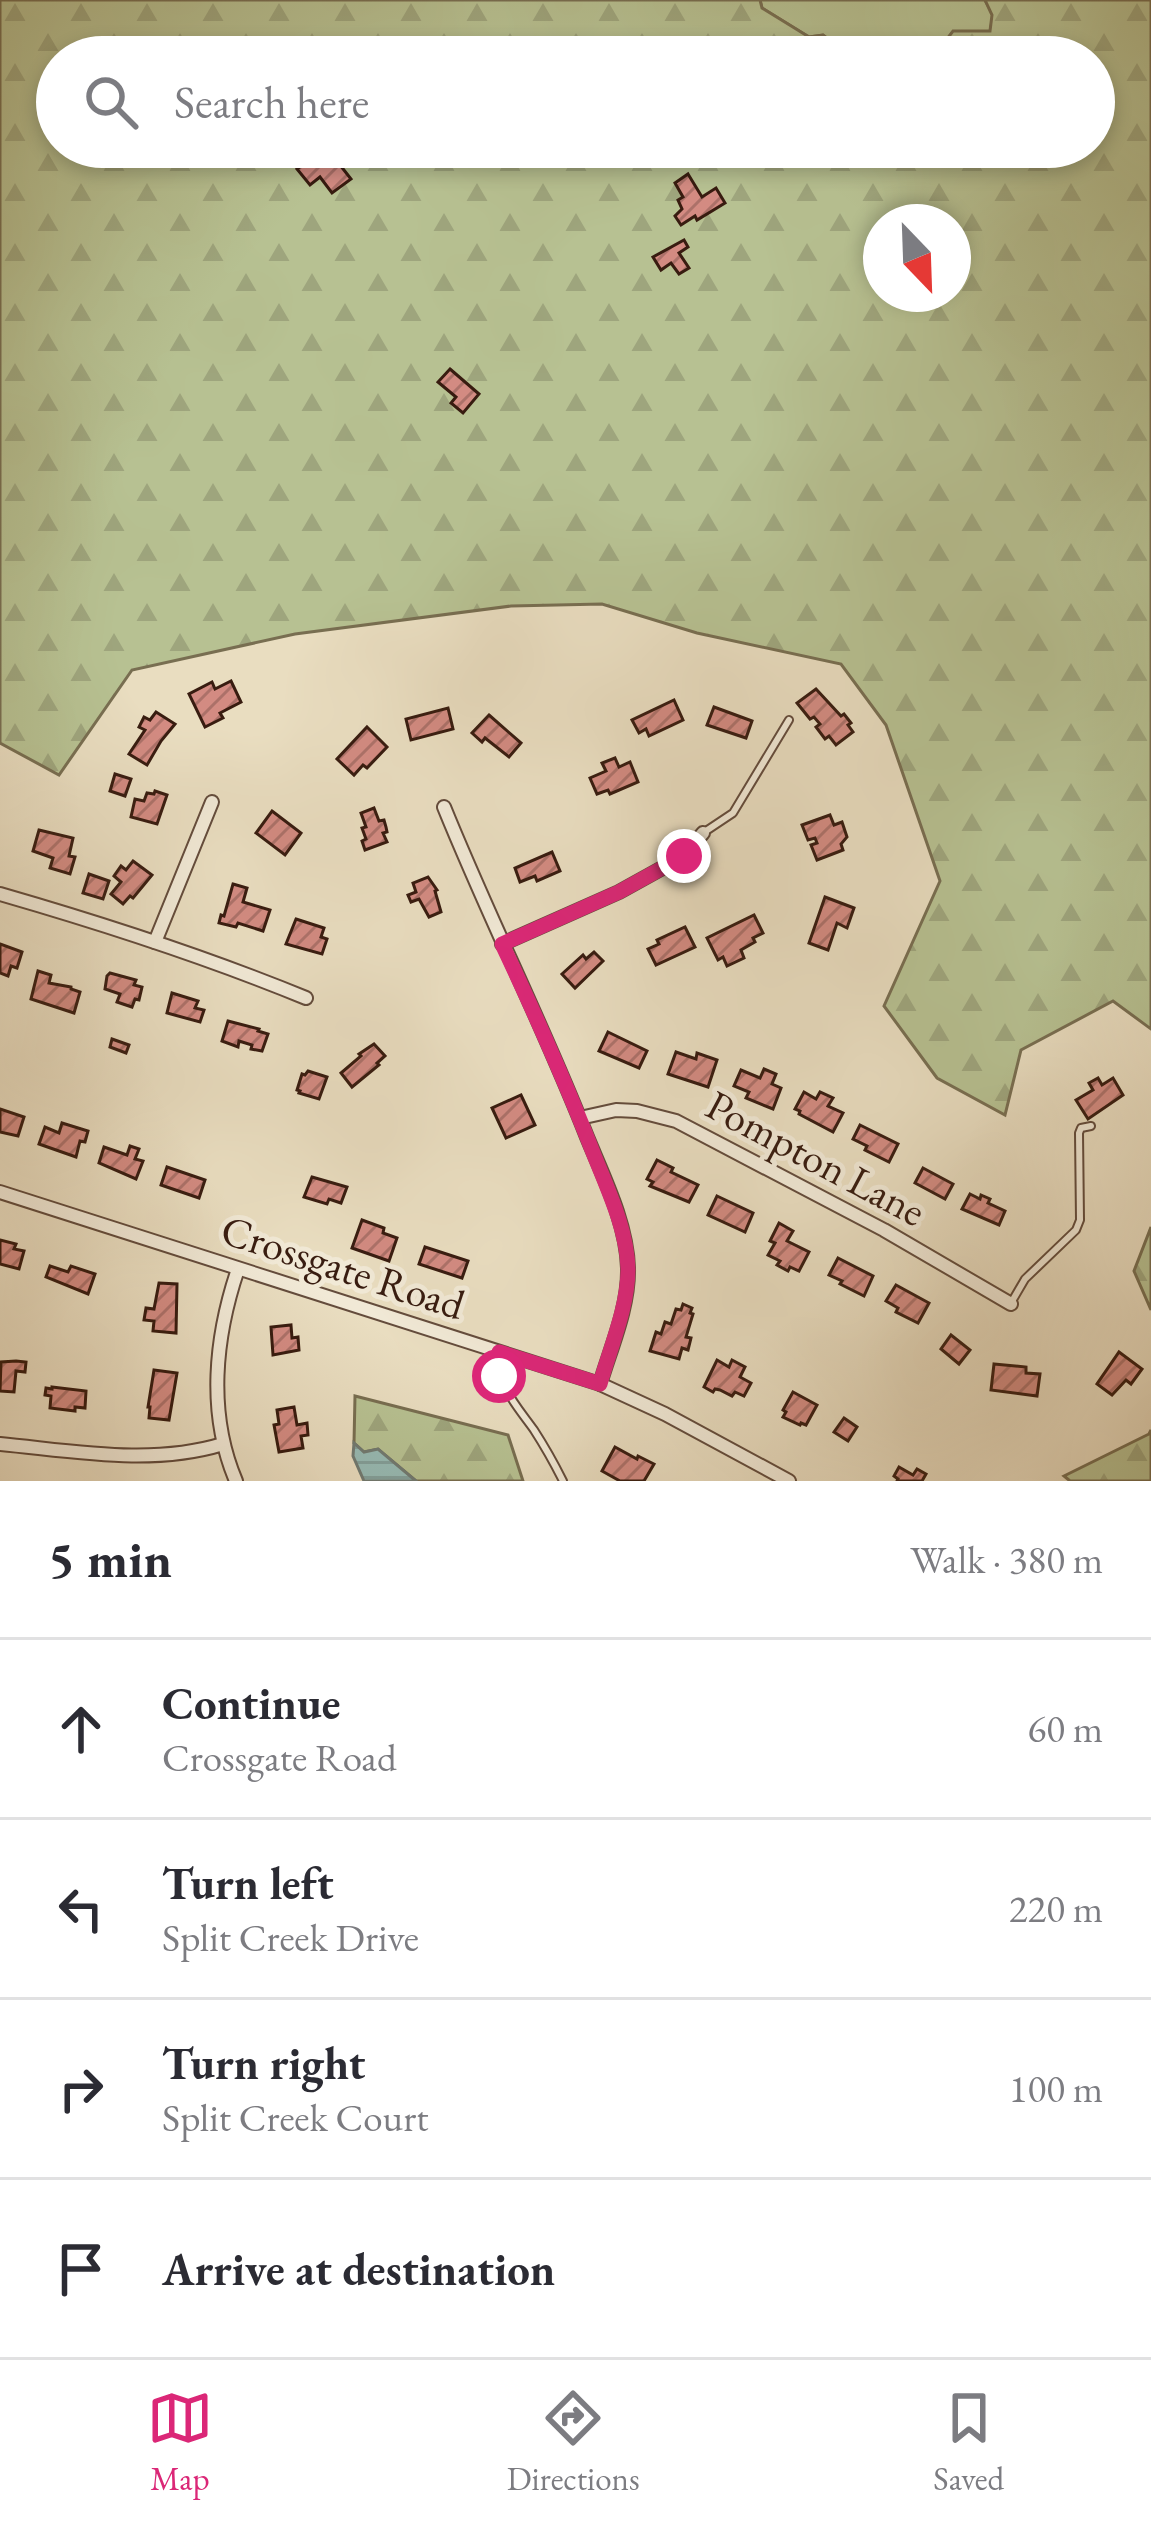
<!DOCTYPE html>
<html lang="en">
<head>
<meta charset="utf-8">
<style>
  body { margin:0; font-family:"EB Garamond",serif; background:#f2f2f3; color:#2b2b33 }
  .compass { position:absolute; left:863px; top:204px; width:108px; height:108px; border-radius:50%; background:#fff; box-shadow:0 6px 18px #0003; rotate:157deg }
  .stop { position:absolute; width:36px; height:36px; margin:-27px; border:9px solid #db2777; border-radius:50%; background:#fff }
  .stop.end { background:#db2777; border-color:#fff; box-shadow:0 3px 12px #0008 }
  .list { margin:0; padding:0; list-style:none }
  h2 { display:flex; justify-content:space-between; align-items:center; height:156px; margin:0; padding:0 48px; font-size:51px }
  h2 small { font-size:39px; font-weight:400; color:#7c7c81 }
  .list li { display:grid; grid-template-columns:78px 1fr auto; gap:36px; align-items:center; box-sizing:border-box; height:180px; padding:0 48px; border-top:3px solid #e1e1e2 }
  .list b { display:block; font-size:45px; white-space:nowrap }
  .list p { margin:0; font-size:39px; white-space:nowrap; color:#7c7c81 }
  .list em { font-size:39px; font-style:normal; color:#7c7c81 }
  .icon { flex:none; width:66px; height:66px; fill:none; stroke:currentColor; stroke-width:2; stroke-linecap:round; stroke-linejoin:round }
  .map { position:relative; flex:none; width:1151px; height:1481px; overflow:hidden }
  .search { position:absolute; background:#fff; box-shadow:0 6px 18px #0003; left:36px; right:36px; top:36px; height:132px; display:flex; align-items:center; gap:30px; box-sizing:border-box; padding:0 42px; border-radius:66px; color:#7c7c81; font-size:45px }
  .sheet { height:876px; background:#fff }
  nav { display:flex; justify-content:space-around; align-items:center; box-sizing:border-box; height:168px; border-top:3px solid #e1e1e2; background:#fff; font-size:33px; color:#7c7c81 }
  nav a { display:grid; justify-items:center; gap:6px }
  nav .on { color:#db2777 }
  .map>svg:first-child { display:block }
  .green { fill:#b7c192; stroke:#786e51; stroke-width:3 }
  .forest { fill:url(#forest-firs); stroke:#786e51; stroke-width:3; fill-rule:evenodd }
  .water { fill:url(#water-rules); stroke:#717b73; stroke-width:3 }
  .building { fill:url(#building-hatch); stroke:#381c10; stroke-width:3 }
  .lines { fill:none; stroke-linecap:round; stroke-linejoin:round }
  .service-casing { stroke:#644c3c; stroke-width:10 }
  .minor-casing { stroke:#644c3c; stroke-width:16 }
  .service { stroke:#f1e9d6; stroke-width:6 }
  .minor { stroke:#f1e9d6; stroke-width:12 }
  .route { stroke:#db2777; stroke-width:15 }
  .labels { text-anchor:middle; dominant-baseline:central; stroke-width:10; stroke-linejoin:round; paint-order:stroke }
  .street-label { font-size:42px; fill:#381c10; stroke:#f1e9d6 }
</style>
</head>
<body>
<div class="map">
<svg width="1151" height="1481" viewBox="0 0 1151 1481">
  <defs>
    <pattern id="forest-firs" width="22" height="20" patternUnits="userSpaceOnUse" patternTransform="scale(3)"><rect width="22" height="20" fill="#b7c192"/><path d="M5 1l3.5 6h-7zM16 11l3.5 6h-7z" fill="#9ea57d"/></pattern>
    <pattern id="water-rules" width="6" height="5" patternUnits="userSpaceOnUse" patternTransform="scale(3)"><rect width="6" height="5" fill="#97bbb5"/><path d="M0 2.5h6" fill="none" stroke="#83a09b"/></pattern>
    <pattern id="building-hatch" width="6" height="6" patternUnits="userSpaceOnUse" patternTransform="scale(3)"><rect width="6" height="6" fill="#d38b82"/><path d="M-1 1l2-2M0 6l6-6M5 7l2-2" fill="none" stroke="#ac7169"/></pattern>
  </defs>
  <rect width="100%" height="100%" fill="#e9ddc0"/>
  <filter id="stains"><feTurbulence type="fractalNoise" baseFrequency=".00167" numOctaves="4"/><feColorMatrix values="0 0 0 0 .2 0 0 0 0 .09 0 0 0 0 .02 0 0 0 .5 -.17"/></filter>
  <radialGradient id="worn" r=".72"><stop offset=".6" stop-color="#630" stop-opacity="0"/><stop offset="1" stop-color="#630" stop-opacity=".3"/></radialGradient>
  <path class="green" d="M760 0H985L993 15 990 32H953L947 39 957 57H842L839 47 823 35 809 37 762 8Z"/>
  <g class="forest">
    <path d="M0 0H760L762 8 809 37 823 35 839 48 842 57H57V147H955L971 152 976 147H1094V57H957L947 39 953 31H990L992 15 985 0H1151V1029L1113 1001 1021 1050 1005 1115 937 1078 884 1006 940 881 886 725 841 664 697 633 602 604 511 606 295 634 132 670 59 775 0 743ZM881 222H953V294H881Z"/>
    <path d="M1151 1227V1310L1134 1271Z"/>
    <path d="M355 1396 508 1435 523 1481H416L378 1449 364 1452 354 1443Z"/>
    <path d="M1151 1430V1481H1070L1064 1476 1149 1434Z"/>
  </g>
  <path class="water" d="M354 1443 364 1452 378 1449 416 1481H364L353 1456Z"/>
  <g class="building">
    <path d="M662 44 669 55 674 52 677 57H645L644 55Z"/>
    <path d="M326 147H343L351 157 340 165 351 179 332 193 320 177 310 185 297 169Z"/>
    <path d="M688 174 702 197 716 188 725 203 697 220 695 216 681 225 675 216 682 209 678 200 683 197 675 183Z"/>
    <path d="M684 240 688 247 679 253 689 268 679 274 671 263 661 270 653 257Z"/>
    <path d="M450 369 479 394 463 413 451 403 456 397 438 382Z"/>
    <path d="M231 681 241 702 220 713 223 718 205 727 189 694 212 682 215 689Z"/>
    <path d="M816 689 841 716 844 714 851 723 848 725 853 732 836 745 829 736 825 739 816 727 820 724 814 717 810 719 797 703Z"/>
    <path d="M674 700 683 720 649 736 646 729 639 733 632 720Z"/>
    <path d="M714 707 752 721 746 738 707 725Z"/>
    <path d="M448 708 453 729 411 740 406 719Z"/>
    <path d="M156 712 175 724 161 741 147 765 129 754 145 730 139 727 144 717 150 720Z"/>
    <path d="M489 715 521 743 509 757 485 738 482 742 472 733Z"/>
    <path d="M367 727 387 747 367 768 363 765 354 775 337 759Z"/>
    <path d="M615 758 619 767 630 762 638 782 610 794 608 790 597 794 590 778 606 771 602 763Z"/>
    <path d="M115 774 131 779 125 796 110 791Z"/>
    <path d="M155 791 167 795 157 824 131 817 135 799 144 801 147 793 154 794Z"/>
    <path d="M374 808 379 821 384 820 386 827 387 832 383 833 387 842 365 850 362 841 366 839 362 828 366 827 361 813Z"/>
    <path d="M272 811 301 833 285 855 256 833Z"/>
    <path d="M830 815 834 825 842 822 847 837 841 844 843 850 817 860 811 845 817 843 815 838 808 840 802 825Z"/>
    <path d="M39 830 73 838 69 856 75 857 70 874 50 868 53 858 33 851Z"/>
    <path d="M552 852 560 871 537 881 535 876 520 882 515 868Z"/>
    <path d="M133 861 152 875 133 898 130 896 123 904 111 894 121 882 114 876 121 866 126 870Z"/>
    <path d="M89 874 109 881 103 899 83 893Z"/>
    <path d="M428 877 437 890 435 891 441 912 429 917 419 899 411 902 408 895 416 892 413 883Z"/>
    <path d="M233 884 247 888 243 902 270 910 263 931 238 923 236 927 219 923 221 915 224 916Z"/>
    <path d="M825 897 854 908 847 928 837 923 828 950 809 943Z"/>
    <path d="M754 915 763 933 753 938 755 942 741 950 744 958 727 966 723 957 718 960 707 938Z"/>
    <path d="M296 919 324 928 321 937 327 939 322 954 286 944Z"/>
    <path d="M685 927 695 947 656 965 648 949 659 944 657 940Z"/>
    <path d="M0 944 22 952 17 968 11 966 8 976 0 973Z"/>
    <path d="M594 952 603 961 575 988 562 974 583 955 586 959Z"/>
    <path d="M38 971 51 975 49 983 71 987V989L80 992 74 1013 31 999Z"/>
    <path d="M110 973 136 980 134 985 142 987 139 1000 135 999 132 1007 117 1002 120 994 105 989 107 976Z"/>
    <path d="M172 993 198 1001 195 1008 204 1010 200 1022 167 1013Z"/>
    <path d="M228 1021 259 1029 258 1031 268 1034 262 1051 251 1049 252 1045 239 1041 238 1047 222 1041Z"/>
    <path d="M608 1032 647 1051 639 1068 599 1051Z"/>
    <path d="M112 1039 129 1045 126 1053 110 1047Z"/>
    <path d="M374 1044 385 1056 377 1063 379 1065 352 1087 341 1073 361 1056 359 1054Z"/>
    <path d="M676 1052 696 1059 697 1053 717 1060 708 1087 668 1074Z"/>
    <path d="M764 1069 776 1074 772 1084 781 1088 773 1109 746 1098 749 1092 734 1086 741 1070 760 1078Z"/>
    <path d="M308 1071 327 1077 319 1099 299 1093 300 1091 297 1090 302 1074 305 1075Z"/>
    <path d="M1098 1078 1102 1085 1113 1078 1123 1095 1088 1119 1076 1100 1093 1090 1089 1083Z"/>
    <path d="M804 1092 816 1099 820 1092 833 1098 828 1106 843 1113 833 1132 799 1114 800 1111 795 1109Z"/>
    <path d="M521 1095 535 1125 506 1138 492 1108Z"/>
    <path d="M0 1109 24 1117 18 1136 0 1132Z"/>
    <path d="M62 1123 88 1131 85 1142 80 1141 76 1157 39 1144 45 1127 59 1133Z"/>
    <path d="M860 1125 898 1144 889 1162 865 1150 867 1146 853 1139Z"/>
    <path d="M130 1146 139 1149 135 1159 143 1161 136 1179 99 1163 104 1147 127 1155Z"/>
    <path d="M657 1160 673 1168 671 1172 698 1185 689 1202 650 1186 653 1182 647 1179Z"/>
    <path d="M167 1167 205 1180 199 1198 161 1185Z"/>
    <path d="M923 1168 953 1184 945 1199 915 1183Z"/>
    <path d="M312 1177 347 1187 341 1203 329 1199 327 1204 304 1197Z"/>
    <path d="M970 1194 980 1199 981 1195 990 1199 988 1203 1005 1211 999 1225 962 1209Z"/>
    <path d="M717 1196 753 1213 745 1232 708 1215Z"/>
    <path d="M362 1220 384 1228 383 1233 397 1238 389 1261 352 1248Z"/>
    <path d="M779 1223 793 1231 787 1241 809 1252 799 1271 790 1267 788 1271 777 1265 780 1261 768 1255 775 1243 770 1241Z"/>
    <path d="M0 1240 16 1244 14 1249 24 1251 19 1269 0 1264Z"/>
    <path d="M425 1247 468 1261 462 1278 419 1264Z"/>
    <path d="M838 1258 873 1276 864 1296 840 1284 842 1281 829 1275Z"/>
    <path d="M50 1266 68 1272 71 1266 95 1274 88 1294 46 1277Z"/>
    <path d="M159 1283 177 1284 176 1333 153 1331 154 1321 144 1320 146 1308 154 1309Z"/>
    <path d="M896 1285 929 1303 918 1323 896 1312 898 1308 886 1301Z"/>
    <path d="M683 1304 692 1308 690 1313 693 1314 686 1337 691 1338 688 1350 682 1348 679 1359 650 1351 656 1332 661 1334 665 1322 671 1324 676 1309 681 1310Z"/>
    <path d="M291 1325 292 1338 298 1337 299 1350 273 1355 271 1327Z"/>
    <path d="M951 1335 970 1350 959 1364 941 1349Z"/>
    <path d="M1119 1352 1142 1369 1131 1384 1126 1380 1112 1395 1097 1384Z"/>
    <path d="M717 1360 729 1367 732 1360 745 1367 740 1377 751 1383 744 1396 735 1392 732 1396 720 1390 715 1389 713 1392 704 1387Z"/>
    <path d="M16 1361 26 1362 25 1372 16 1371 14 1392 0 1391 1 1362Z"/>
    <path d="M994 1364 1026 1367V1373L1040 1374 1037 1396 991 1390Z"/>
    <path d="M154 1370 177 1373 169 1420 149 1418 150 1407H148Z"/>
    <path d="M52 1387 86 1391 85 1408 75 1407V1411L50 1408 51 1396 45 1395 46 1388 52 1389Z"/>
    <path d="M793 1392 817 1405 806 1425 801 1423 800 1425 783 1417 786 1412 783 1410Z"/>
    <path d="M294 1407 297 1425 307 1423 308 1435 301 1436 303 1448 279 1452 274 1425 279 1424 277 1410Z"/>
    <path d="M844 1418 857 1427 848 1441 834 1432Z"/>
    <path d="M615 1447 637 1459 638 1456 654 1464 644 1481H620L602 1471Z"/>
    <path d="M899 1467 913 1475 917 1469 926 1474 922 1481H897L898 1479 894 1476Z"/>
  </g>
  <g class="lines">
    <g class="service-casing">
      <g id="service">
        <path d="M703 833 733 813 789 720"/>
        <path d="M1011 1303 1025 1279 1076 1230 1080 1220 1079 1133 1081 1128 1091 1126"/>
        <path d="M499 1353C496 1385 517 1406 534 1430 545 1447 554 1463 563 1481"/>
      </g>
    </g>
    <g class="minor-casing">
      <g id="minor">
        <path d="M444 807C489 918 543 1025 587 1137 604 1178 627 1224 628 1268 629 1307 611 1347 600 1384"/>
        <path d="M0 894C104 924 206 957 306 998"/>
        <path d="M155 942 212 802"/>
        <path d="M502 944 619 892 684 856 703 833"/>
        <path d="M580 1118 616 1110 637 1111 676 1121 884 1230 1011 1304"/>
        <path d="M0 1192 600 1384 665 1414 789 1481"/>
        <path d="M0 1444C74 1451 151 1466 223 1444"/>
        <path d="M236 1481C207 1413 215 1337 238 1269"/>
      </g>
    </g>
    <use href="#service" class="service"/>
    <use href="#minor" class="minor"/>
  </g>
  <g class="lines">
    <path class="route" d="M499 1376V1352L600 1384C610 1348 628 1307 628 1269 627 1230 608 1190 594 1155 566 1083 535 1014 502 944L619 892 684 856"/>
  </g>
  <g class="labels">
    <g class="street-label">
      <text transform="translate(816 1158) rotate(28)">Pompton Lane</text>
      <text transform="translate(343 1267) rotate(18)">Crossgate Road</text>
    </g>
  </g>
  <rect width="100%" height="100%" filter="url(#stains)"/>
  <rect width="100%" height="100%" fill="url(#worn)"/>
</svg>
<svg class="compass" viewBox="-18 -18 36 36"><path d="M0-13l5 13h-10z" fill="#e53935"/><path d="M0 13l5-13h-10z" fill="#7c7c81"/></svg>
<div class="stop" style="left:499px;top:1376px"></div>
<div class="stop end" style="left:684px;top:856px"></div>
<div class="search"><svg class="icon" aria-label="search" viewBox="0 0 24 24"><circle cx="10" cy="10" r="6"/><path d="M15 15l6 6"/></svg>Search here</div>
</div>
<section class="sheet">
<h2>5 min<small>Walk · 380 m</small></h2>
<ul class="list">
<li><svg class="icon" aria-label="ahead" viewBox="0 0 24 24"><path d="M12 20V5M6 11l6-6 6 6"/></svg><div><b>Continue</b><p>Crossgate Road</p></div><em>60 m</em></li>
<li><svg class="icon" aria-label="left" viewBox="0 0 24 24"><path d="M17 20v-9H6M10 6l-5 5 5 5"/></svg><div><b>Turn left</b><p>Split Creek Drive</p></div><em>220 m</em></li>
<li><svg class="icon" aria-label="right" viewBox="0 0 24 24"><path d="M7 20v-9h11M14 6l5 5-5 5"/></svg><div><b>Turn right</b><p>Split Creek Court</p></div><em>100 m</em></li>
<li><svg class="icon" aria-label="arrive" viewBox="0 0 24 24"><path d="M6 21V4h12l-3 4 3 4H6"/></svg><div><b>Arrive at destination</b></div></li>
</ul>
</section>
<nav>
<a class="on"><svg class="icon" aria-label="map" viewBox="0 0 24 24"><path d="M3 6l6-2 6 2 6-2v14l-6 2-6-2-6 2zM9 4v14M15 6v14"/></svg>Map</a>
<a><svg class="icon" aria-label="directions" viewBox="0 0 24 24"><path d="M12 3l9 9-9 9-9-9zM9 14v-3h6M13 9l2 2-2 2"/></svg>Directions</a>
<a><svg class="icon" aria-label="saved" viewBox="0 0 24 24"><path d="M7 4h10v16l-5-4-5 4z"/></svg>Saved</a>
</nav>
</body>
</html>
